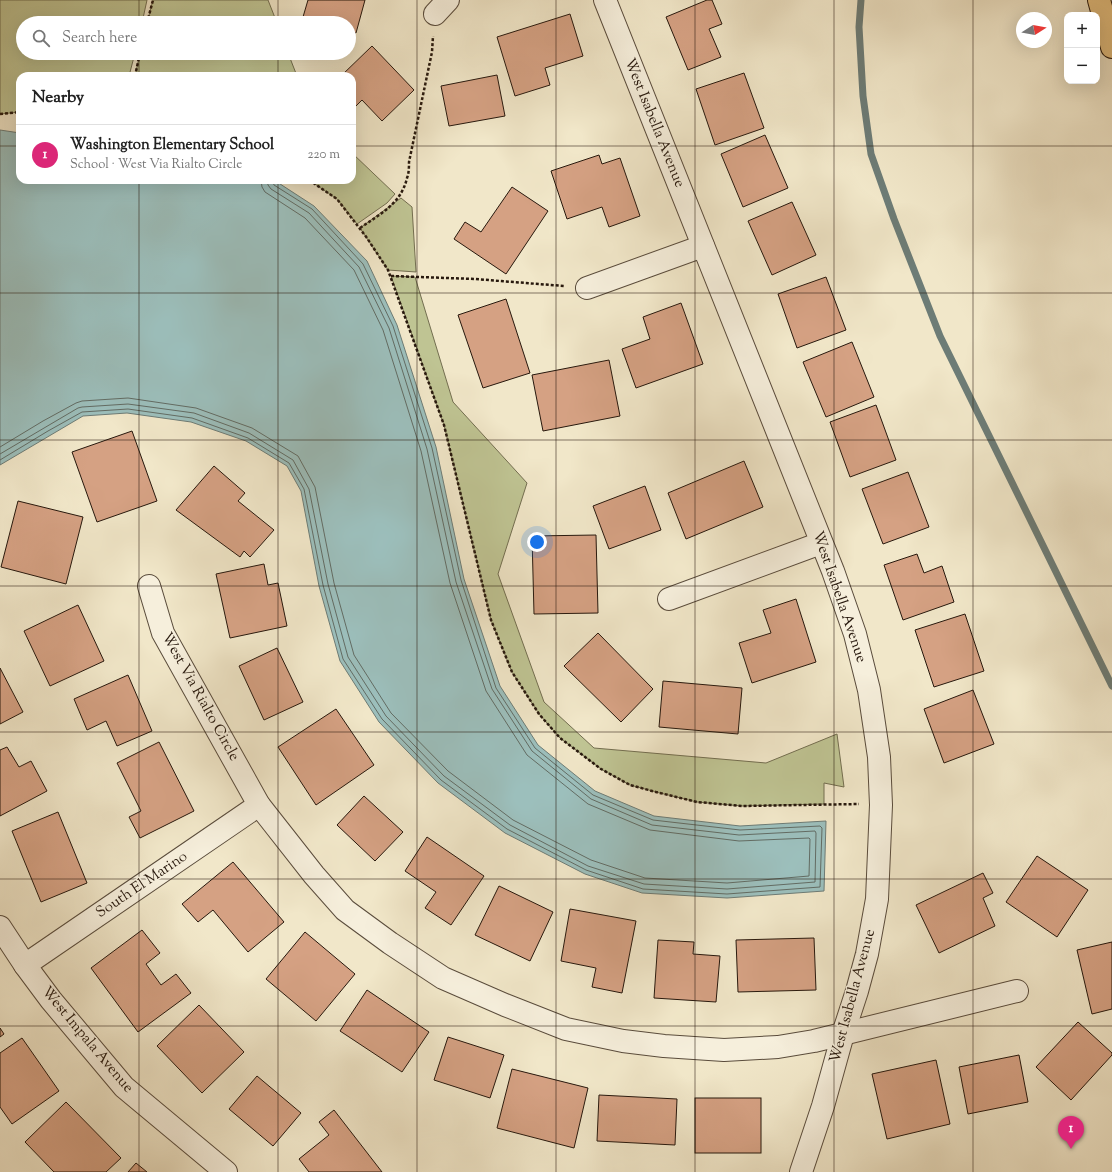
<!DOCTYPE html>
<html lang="en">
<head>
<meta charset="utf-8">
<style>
  body { margin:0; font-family:"Sorts Mill Goudy",serif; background:#f2f2f2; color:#222 }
  .controls { position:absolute; right:12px; top:12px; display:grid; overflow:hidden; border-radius:8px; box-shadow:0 4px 16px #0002 }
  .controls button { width:36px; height:36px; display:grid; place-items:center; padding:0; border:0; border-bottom:1px solid #e0e0e0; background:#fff; color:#222; font:20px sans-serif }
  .compass { position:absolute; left:1016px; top:12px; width:36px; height:36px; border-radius:50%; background:#fff; box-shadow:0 4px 16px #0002; rotate:79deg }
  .you { position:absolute; left:537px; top:542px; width:14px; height:14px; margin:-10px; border:3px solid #fff; border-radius:50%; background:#1a73e8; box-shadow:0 0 0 6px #1a73e833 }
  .badge { display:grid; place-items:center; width:26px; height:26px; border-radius:50%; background:#db2777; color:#fff; font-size:13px; font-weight:700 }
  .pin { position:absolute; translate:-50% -33px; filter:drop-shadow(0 1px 2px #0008) }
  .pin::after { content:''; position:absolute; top:21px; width:14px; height:12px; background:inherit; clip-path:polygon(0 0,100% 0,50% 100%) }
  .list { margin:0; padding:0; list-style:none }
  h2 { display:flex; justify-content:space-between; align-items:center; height:52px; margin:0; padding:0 16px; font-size:17px }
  h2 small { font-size:13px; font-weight:400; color:#767676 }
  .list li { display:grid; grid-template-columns:26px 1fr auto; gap:12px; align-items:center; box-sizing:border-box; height:60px; padding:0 16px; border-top:1px solid #e0e0e0 }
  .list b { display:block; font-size:15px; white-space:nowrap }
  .list p { margin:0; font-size:13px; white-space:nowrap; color:#767676 }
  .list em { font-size:13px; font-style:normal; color:#767676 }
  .icon { flex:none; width:22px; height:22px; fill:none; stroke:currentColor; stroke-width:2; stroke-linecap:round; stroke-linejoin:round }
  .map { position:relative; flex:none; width:1112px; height:1172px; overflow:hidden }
  .search { position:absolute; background:#fff; box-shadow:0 4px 16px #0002; left:16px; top:16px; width:340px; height:44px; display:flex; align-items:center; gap:10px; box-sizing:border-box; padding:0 14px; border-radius:22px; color:#767676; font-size:15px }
  .panel { position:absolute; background:#fff; box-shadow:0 4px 16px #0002; left:16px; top:72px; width:340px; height:112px; border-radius:12px }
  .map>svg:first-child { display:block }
  .green { fill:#bfc493; stroke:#736e50 }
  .water { fill:#9cbfbc; stroke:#6d7c76 }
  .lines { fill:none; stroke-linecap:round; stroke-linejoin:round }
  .shore { stroke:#626c64; stroke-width:1 }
  .stream { stroke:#6d7c76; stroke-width:7 }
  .building { fill:#d5a183; stroke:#27180d }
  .street-casing { stroke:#5a4c3c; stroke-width:24 }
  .highway-casing { stroke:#27180d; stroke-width:24 }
  .path { stroke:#27180d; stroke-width:2.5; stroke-dasharray:3 2; stroke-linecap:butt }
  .street { stroke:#f6efdc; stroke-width:22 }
  .highway { stroke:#e8c484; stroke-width:22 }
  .grid { fill:none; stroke:#27180d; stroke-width:1; stroke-opacity:0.55 }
  .labels { text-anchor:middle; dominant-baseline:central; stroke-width:3; stroke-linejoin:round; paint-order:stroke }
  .street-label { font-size:15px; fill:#27180d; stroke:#f6efdc }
</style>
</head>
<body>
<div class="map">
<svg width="1112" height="1172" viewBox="0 0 1112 1172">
  <rect width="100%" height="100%" fill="#f1e7c9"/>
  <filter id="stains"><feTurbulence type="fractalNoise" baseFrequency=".005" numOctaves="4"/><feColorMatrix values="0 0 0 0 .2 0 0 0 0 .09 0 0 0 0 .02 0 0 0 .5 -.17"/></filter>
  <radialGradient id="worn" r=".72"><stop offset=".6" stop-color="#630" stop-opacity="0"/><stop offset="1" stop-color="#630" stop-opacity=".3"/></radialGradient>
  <g class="green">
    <path d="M0 0H147L142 23H23V53H135L129 76H20V112L0 114Z"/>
    <path d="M153 0H268L277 23H147Z"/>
    <path d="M140 53H288L297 76H135Z"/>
    <path d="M352 153 395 194 387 203 357 224 337 199 309 180H352Z"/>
    <path d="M401 198 412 207 416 272 388 270 360 228Z"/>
    <path d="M391 276 415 277 453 402 527 483 498 574 544 702 594 748 766 763 837 734 844 787 824 783V804L742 806 697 802 656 792 630 785 601 769 560 738 539 714 512 672 491 620 444 425Z"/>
  </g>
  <path class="water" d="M0 130 20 133V180H274L314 206 367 261 397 325 436 447 464 579 500 686 538 745 595 791 654 816 740 826 826 821 824 891 727 898 642 893 585 874 505 833 438 783 379 722 340 661 319 586 301 491 287 466 246 441 191 422 127 413 83 416 0 465Z"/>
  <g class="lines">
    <g class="shore">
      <path d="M0 447 43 421 76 403 82 401 128 398 196 408 252 428 298 456 315 487 334 583 354 655 391 713 448 771 513 820 591 860 645 878 727 883 809 876 810 839 809 838 739 841 650 830 588 804 527 755 486 691 450 583 421 451 383 330 354 270 305 218 265 192 262 187 261 180"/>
      <path d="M0 454 78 408 82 407 128 404 194 413 249 433 293 460 309 489 328 584 348 657 386 716 444 776 510 825 588 866 644 884 727 889 815 882 816 833 815 831 739 835 652 825 591 799 532 751 492 689 456 582 427 449 389 328 359 267 309 213 271 189 268 185 267 180"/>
      <path d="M0 460 48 431 82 412 128 409 192 418 248 438 289 463 304 489 323 585 343 659 382 719 441 780 507 829 586 870 643 889 727 894 820 887 822 828 820 826 740 830 653 820 593 795 535 748 496 688 461 580 432 448 393 326 363 264 312 209 274 185 272 180"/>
    </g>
    <path class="stream" d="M861 0 859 27 863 96 871 154 894 219 940 336 1112 686"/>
  </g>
  <g class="building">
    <path d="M308 0H365L356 33 349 31V23H322L303 17Z"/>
    <path d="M707 0H712L722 24 709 29 721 57 688 70 666 17Z"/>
    <path d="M570 14 583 56 545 68 550 85 515 96 497 37Z"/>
    <path d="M372 46 414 90 382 121 362 100 355 107 352 104V76H341Z"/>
    <path d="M744 73 764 128 715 145 696 89Z"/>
    <path d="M497 75 505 116 449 126 441 86Z"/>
    <path d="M765 135 788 188 743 207 721 154Z"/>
    <path d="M599 155 602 164 620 158 640 216 609 227 602 207 567 219 551 171Z"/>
    <path d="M512 187 548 211 506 274 454 239 465 222 481 232Z"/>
    <path d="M792 202 816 255 772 275 748 221Z"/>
    <path d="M826 277 846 330 797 348 778 294Z"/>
    <path d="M506 299 530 373 483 388 458 315Z"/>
    <path d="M681 303 703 364 636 388 622 349 650 339 643 317Z"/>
    <path d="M852 342 874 397 826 417 803 362Z"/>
    <path d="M609 360 620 416 543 431 532 375Z"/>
    <path d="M876 405 896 460 850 477 830 422Z"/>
    <path d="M132 431 157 501 97 522 72 452Z"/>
    <path d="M744 461 763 507 686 539 668 493Z"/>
    <path d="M214 466 245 493 238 501 274 530 250 557 244 551 240 557 176 510Z"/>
    <path d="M908 472 929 527 883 544 862 489Z"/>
    <path d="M645 486 661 530 609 549 593 506Z"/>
    <path d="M18 501 83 517 66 584 1 567Z"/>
    <path d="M596 535 598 613 534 614 532 536Z"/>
    <path d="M917 554 924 573 942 566 954 602 903 620 884 565Z"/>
    <path d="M264 564 268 585 278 583 287 626 230 638 216 574Z"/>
    <path d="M796 599 816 662 752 683 739 643 771 633 763 610Z"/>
    <path d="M78 605 104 661 50 686 24 631Z"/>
    <path d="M965 614 984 671 934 687 915 630Z"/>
    <path d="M598 633 653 689 621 722 564 666Z"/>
    <path d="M277 648 303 702 264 720 239 666Z"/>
    <path d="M0 668 23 712 0 724Z"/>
    <path d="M128 675 152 731 117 746 106 721 87 730 74 699Z"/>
    <path d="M663 681 742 688 738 734 659 727Z"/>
    <path d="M973 690 994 744 944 763 924 709Z"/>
    <path d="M336 709 374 765 316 805 278 747Z"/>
    <path d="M159 742 194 811 140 838 129 817 141 811 117 763Z"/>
    <path d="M7 747 19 767 31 761 47 791 0 816V750Z"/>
    <path d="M364 796 403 832 375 861 337 825Z"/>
    <path d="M58 812 87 883 41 902 12 831Z"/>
    <path d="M427 837 484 876 451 925 425 908 436 892 405 871Z"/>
    <path d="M1037 856 1088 890 1057 937 1006 902Z"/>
    <path d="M233 862 284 922 248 952 213 910 198 922 182 904Z"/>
    <path d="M983 873 993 893 983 898 995 926 939 953 916 905Z"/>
    <path d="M499 886 553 912 530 961 475 935Z"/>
    <path d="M570 909 636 921 622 993 592 987 596 968 561 961Z"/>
    <path d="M142 930 160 953 146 964 161 985 176 974 191 993 138 1032 91 968Z"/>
    <path d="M305 932 355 974 316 1021 266 979Z"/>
    <path d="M814 938 816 990 738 992 736 940Z"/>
    <path d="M658 940 694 942 693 954 720 956 716 1002 654 998Z"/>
    <path d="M1112 942V1009L1092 1014 1077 950Z"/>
    <path d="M367 990 429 1032 402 1072 340 1031Z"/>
    <path d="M199 1005 244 1052 202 1093 157 1046Z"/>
    <path d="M1078 1022 1112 1053V1055L1071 1100 1036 1067Z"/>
    <path d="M0 1028 4 1034 0 1037Z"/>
    <path d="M448 1037 504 1055 490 1098 434 1080Z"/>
    <path d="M22 1038 59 1091 12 1124 0 1107V1053Z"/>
    <path d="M1019 1055 1028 1102 968 1114 959 1067Z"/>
    <path d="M936 1060 950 1124 887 1139 872 1074Z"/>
    <path d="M512 1069 588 1088 574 1148 497 1128Z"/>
    <path d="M257 1076 301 1113 273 1146 229 1109Z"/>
    <path d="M599 1095 677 1099 675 1145 597 1141Z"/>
    <rect x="695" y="1098" width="66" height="55"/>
    <path d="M66 1102 121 1158 106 1172H54L25 1142Z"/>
    <path d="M334 1110 382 1172H309L299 1159 329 1135 319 1122Z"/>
    <path d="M136 1163 147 1172H128Z"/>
  </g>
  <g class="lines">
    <g class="street-casing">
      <g id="street">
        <path d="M605 0 833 571 855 634 869 690 879 757 881 805 877 899 867 954 857 991 843 1034 823 1106 801 1172"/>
        <path d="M435 14 448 0"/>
        <path d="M587 288 703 246"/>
        <path d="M149 586 163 633 259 805 314 875 345 910 390 943 443 978 505 1005 566 1029 623 1041 664 1046 724 1050 778 1047 814 1041 1017 991"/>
        <path d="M669 599 821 543"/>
        <path d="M0 927 25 965 51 1000 124 1087 226 1172"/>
        <path d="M25 965 259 805"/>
      </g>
    </g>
    <g class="highway-casing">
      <path id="highway" d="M1099 0 1112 47"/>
    </g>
    <g class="path">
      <path d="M147 23 153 0"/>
      <path d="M135 76 140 53"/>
      <path d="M0 114 20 112"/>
      <path d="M309 180 337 199 367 238 388 270 444 425 491 620 512 672 539 714 560 738 601 769 630 785 656 792 697 802 742 806 859 804"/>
      <path d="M360 228C380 214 401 204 407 178 409 173 409 167 409 162L432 52 433 36"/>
      <path d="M391 276 475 279 564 286"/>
    </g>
    <use href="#street" class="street"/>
    <use href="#highway" class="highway"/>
  </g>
  <path class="grid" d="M139 0V23M278 0V23M417 0V1172M556 0V1172M695 0V1172M834 0V1172M973 0V1172M139 53V76M278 53V76M0 146H20M352 146H1112M139 180V1172M278 180V1172M0 293H1112M0 440H1112M0 586H1112M0 732H1112M0 879H1112M0 1026H1112"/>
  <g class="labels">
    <g class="street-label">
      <text transform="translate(654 123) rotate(68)">West Isabella Avenue</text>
      <text transform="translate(839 597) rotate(71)">West Isabella Avenue</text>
      <text transform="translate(200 697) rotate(61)">West Via Rialto Circle</text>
      <text transform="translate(142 885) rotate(-34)">South El Marino</text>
      <text transform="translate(853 996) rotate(-75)">West Isabella Avenue</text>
      <text transform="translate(87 1040) rotate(50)">West Impala Avenue</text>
    </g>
  </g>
  <rect width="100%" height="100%" filter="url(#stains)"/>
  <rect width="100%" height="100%" fill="url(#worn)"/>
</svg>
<div class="controls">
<button>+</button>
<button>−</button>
</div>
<svg class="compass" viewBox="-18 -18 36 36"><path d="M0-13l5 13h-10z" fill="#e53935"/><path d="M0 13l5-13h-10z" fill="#767676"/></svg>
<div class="you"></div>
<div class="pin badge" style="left:1071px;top:1149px">1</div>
<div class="search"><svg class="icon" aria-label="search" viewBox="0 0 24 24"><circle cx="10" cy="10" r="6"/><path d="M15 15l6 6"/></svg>Search here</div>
<section class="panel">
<h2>Nearby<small></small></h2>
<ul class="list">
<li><span class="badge">1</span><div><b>Washington Elementary School</b><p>School · West Via Rialto Circle</p></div><em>220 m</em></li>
</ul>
</section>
</div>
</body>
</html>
